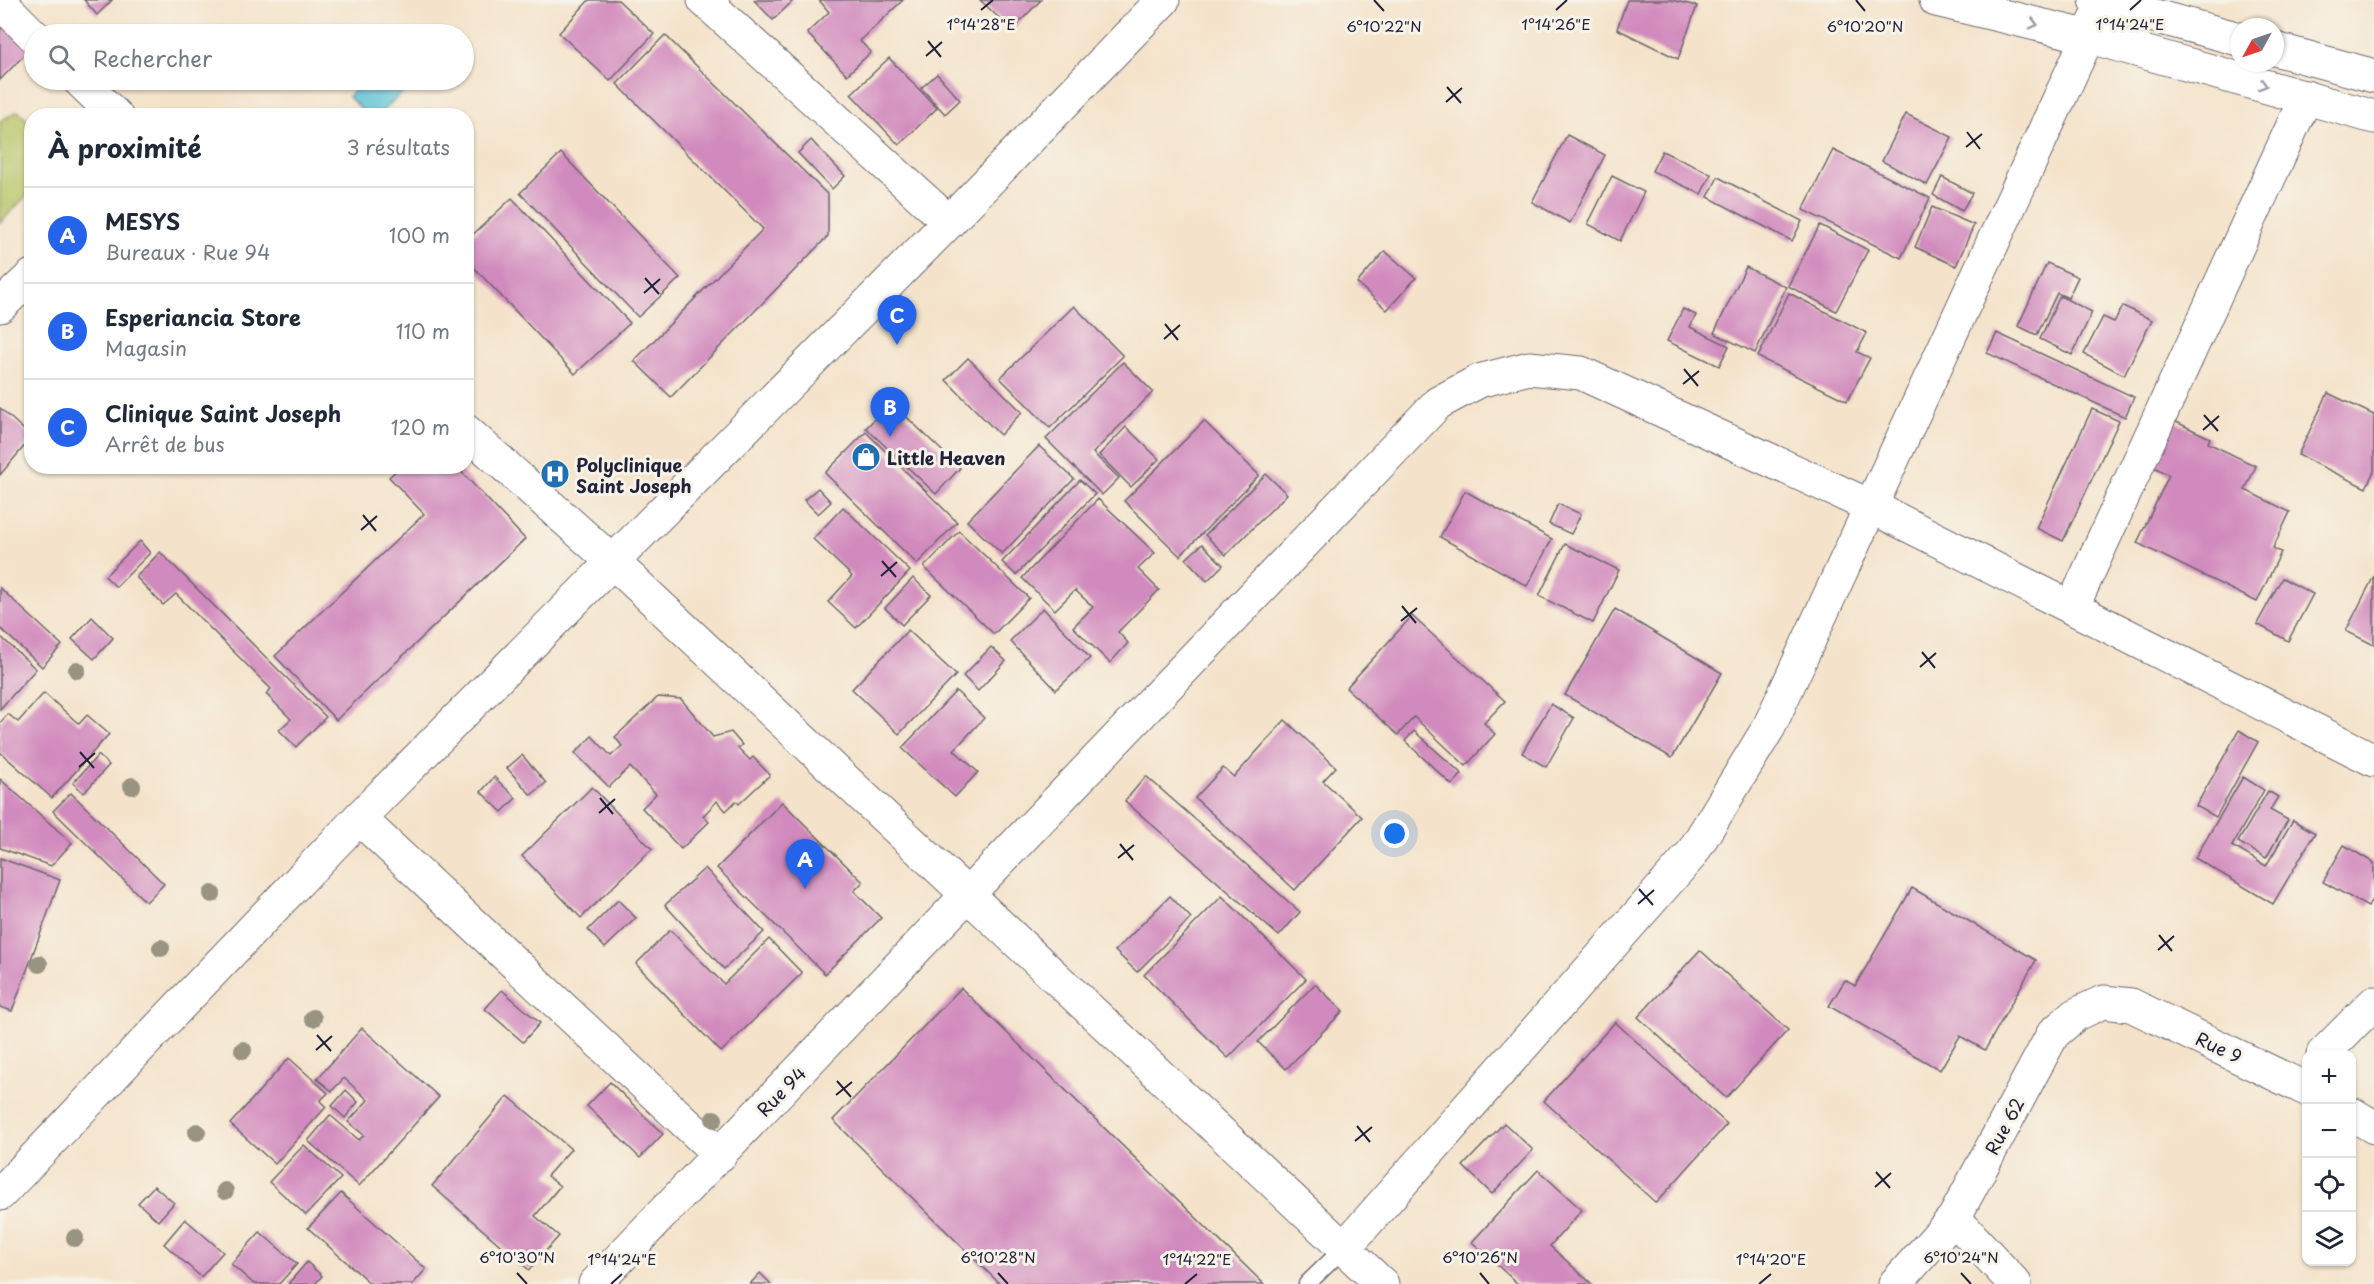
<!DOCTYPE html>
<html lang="fr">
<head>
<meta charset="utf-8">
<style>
  body { margin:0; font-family:"Playpen Sans",sans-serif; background:#f6f6f7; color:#1f2937 }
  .controls { position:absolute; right:18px; bottom:18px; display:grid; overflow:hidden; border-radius:12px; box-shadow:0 2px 4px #0004 }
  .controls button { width:54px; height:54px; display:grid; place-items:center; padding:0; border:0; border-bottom:2px solid #e0e1e3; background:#fff; color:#1f2937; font:30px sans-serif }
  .compass { position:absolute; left:2230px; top:18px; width:54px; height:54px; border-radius:50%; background:#fff; box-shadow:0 2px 4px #0004; rotate:230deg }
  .you { position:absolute; left:1395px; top:834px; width:21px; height:21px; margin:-15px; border:4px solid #fff; border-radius:50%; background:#1a73e8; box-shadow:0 0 0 9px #1a73e833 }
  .badge { display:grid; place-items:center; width:39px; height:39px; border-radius:50%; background:#2563eb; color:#fff; font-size:20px; font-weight:700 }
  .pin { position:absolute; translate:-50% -50px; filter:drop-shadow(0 2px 3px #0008) }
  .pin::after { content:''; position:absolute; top:32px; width:21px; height:18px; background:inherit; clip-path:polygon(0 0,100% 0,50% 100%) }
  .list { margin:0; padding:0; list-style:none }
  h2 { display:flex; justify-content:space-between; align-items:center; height:78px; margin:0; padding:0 24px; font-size:26px }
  h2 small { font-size:20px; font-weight:400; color:#747a83 }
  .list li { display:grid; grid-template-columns:39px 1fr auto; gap:18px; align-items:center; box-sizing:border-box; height:96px; padding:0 24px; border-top:2px solid #e0e1e3 }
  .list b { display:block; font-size:22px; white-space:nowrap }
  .list p { margin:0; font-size:20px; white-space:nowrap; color:#747a83 }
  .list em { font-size:20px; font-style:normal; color:#747a83 }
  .icon { flex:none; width:33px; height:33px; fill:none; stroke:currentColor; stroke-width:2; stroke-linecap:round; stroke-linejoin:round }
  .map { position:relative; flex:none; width:2374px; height:1284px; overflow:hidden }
  .search { position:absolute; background:#fff; box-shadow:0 2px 4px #0004; left:24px; top:24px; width:450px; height:66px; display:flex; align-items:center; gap:15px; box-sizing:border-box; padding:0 21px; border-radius:33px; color:#747a83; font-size:22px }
  .panel { position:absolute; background:#fff; box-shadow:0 2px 4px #0004; left:24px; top:108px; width:450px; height:366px; border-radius:24px }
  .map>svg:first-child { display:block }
  .green { fill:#b6c264; stroke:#6c7250; stroke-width:1.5 }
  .water { fill:#5bc3d7; stroke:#3e7289; stroke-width:1.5 }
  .building { fill:#d18abd }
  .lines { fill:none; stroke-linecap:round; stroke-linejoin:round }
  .service-casing { stroke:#6c666d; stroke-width:19 }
  .minor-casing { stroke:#6c666d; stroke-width:35 }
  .secondary-casing { stroke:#6c666d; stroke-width:35 }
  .service { stroke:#fff; stroke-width:16 }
  .minor { stroke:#fff; stroke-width:33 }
  .secondary { stroke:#fff; stroke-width:33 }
  .tree { fill:#999382 }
  .oneway { stroke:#9c9ca7 }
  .ticks { fill:none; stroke:#22223b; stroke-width:2 }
  .labels { text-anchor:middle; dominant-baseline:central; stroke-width:6; stroke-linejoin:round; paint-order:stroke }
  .poi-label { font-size:18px; font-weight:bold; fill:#22223b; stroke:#f7f3e8; text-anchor:start }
  .street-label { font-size:18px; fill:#22223b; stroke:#f7f3e8 }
  .ticks-label { font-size:15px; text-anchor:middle; fill:#22223b; stroke:#f7f3e8; stroke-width:6; stroke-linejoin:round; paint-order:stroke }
</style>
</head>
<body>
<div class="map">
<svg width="2374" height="1284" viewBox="0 0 2374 1284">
  <rect width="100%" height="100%" fill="#f7f3e8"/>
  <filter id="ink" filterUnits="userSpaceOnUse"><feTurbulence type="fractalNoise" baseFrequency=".0167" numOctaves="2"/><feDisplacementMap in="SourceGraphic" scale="12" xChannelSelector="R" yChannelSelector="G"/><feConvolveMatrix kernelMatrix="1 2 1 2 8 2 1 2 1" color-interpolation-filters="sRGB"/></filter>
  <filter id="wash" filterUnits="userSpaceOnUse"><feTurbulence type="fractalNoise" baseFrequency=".008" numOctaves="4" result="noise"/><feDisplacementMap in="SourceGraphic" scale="24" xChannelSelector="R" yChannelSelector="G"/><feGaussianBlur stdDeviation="1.35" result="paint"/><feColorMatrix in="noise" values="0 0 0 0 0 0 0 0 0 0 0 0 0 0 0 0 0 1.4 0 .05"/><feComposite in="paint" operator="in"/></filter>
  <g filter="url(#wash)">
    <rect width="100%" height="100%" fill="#f4e3ca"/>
    <path class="green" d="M18 111 31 124V191L0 223V121Z"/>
    <path class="water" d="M365 80H416L377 116 367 115 348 96Z"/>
    <g id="blocks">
      <g class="building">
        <path d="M84 0H112L97 15Z"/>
        <path d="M589 0H618L654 34 610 81 559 33Z"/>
        <path d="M754 0H794L773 20Z"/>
        <path d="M819 0H903L860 41 871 52 847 75 807 33 829 12Z"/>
        <path d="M980 0H1041L1012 30Z"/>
        <path d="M1627 0H1671L1697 6 1678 59 1617 29Z"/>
        <path d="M6 24 31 48 0 80V30Z"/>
        <path d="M665 35 828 195V236L671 397 634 361 763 229 617 84Z"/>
        <path d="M889 58 937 108 899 145 851 94Z"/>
        <path d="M937 74 960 100 945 114 921 88Z"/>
        <path d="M1906 114 1952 137 1927 185 1882 161Z"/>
        <path d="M1567 135 1605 155 1570 223 1532 202Z"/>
        <path d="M811 140 845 176 832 189 798 153Z"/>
        <path d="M1833 150 1930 198 1901 258 1803 210Z"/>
        <path d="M1662 151 1711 174 1701 194 1652 171Z"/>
        <path d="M561 153 680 278 638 317 520 193Z"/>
        <path d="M1612 176 1644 192 1620 241 1588 224Z"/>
        <path d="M1718 177 1802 221 1792 241 1708 197Z"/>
        <path d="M1942 177 1972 193 1962 211 1933 195Z"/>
        <path d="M512 198 630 323 575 374 466 259V241Z"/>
        <path d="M1932 207 1974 225 1956 266 1915 247Z"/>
        <path d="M1820 225 1868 250 1836 311 1788 286Z"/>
        <path d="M1385 251 1416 278 1387 310 1357 283Z"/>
        <path d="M2047 263 2078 277 2068 298 2057 293 2037 335 2018 326Z"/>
        <path d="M1746 267 1786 287 1755 353 1714 333Z"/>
        <path d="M1789 293 1867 333 1857 352 1870 358 1847 401 1758 357Z"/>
        <path d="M2060 296 2092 312 2072 355 2040 339Z"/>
        <path d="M1074 306 1123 356 1050 428 1000 378Z"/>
        <path d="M2123 306 2152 320 2124 375 2084 354 2103 317 2114 322Z"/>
        <path d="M1683 309 1696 315 1690 327 1729 346 1719 366 1667 341Z"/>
        <path d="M1997 333 2134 397 2125 417 1987 353Z"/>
        <path d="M968 358 1022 412 1000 435 946 380Z"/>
        <path d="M1123 362 1153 392 1093 453 1119 478 1102 495 1046 439Z"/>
        <path d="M2328 393 2374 415V471L2366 488 2298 455Z"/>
        <path d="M891 402 960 468 936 494 866 428Z"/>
        <path d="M0 408 32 437 0 475Z"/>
        <path d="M2092 409 2119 421 2063 541 2036 528Z"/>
        <path d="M1204 421 1259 475 1180 556 1124 501Z"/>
        <path d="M2174 421 2210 438 2208 443 2256 466 2245 490 2290 512 2273 548 2281 552 2257 602 2137 543 2169 475 2152 466Z"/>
        <path d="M1126 427 1159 459 1131 487 1099 455Z"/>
        <path d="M866 432 957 522 917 564 825 473Z"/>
        <path d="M1039 446 1074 479 1002 554 967 521Z"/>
        <path d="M401 466H456L525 539 336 720 275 656 424 514 389 477Z"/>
        <path d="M1266 474 1287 494 1226 555 1205 535Z"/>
        <path d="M1080 480 1095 494 1016 575 1002 562Z"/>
        <path d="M818 488 831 502 818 514 804 500Z"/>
        <path d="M1465 491 1552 539 1527 586 1440 537Z"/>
        <path d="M1098 499 1155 553 1138 569 1159 590 1118 632 1128 643 1110 663 1073 627 1093 607 1075 590 1055 610 1022 578Z"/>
        <path d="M1558 504 1581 514 1571 534 1549 524Z"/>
        <path d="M843 507 910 571 856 628 828 602 852 576 813 539Z"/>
        <path d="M959 531 1029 598 994 634 924 567Z"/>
        <path d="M140 541 150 553 116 587 105 576Z"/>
        <path d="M1202 544 1223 565 1207 581 1186 559Z"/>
        <path d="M1565 544 1619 570 1593 623 1539 596Z"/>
        <path d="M160 552 326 717 296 747 279 730 291 719 266 694 271 689 176 594 163 605 136 577Z"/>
        <path d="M2374 576V645L2346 631Z"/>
        <path d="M913 578 931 595 902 625 885 608Z"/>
        <path d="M2282 578 2313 594 2288 641 2257 624Z"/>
        <path d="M0 588 62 645 42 667 0 628Z"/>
        <path d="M1043 608 1090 658 1056 690 1010 641Z"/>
        <path d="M1615 609 1722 673 1672 758 1565 695Z"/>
        <path d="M1412 616 1505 701 1484 723 1495 734 1466 766 1414 717 1398 735 1346 688Z"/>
        <path d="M92 617 113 638 94 659 72 639Z"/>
        <path d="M908 630 956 675 899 734 852 689Z"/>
        <path d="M0 636 36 669 0 709Z"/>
        <path d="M991 647 1006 661 978 691 963 676Z"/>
        <path d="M956 691 984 718 954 750 978 772 955 797 902 748Z"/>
        <path d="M44 693 79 724 87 715 109 734 52 798 0 752V723L8 714 18 722Z"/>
        <path d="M658 697 681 699 713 737 731 732 742 745 738 748 750 760 753 757 770 775 739 804 736 801 726 811 717 801 703 816 709 822 681 849 642 808 656 794 630 767 609 787 575 753 592 736 611 756 622 746 615 737Z"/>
        <path d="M1551 704 1574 718 1546 767 1522 753Z"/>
        <path d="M1285 720 1336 767 1323 781 1362 817 1295 890 1195 798 1223 768 1234 777Z"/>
        <path d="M2239 730 2258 742 2216 817 2196 806Z"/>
        <path d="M1414 731 1462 774 1452 785 1405 741Z"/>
        <path d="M98 755 109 765 84 793 73 783Z"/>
        <path d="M522 755 546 783 531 795 507 768Z"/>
        <path d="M1146 776 1300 912 1279 936 1125 801Z"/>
        <path d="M494 777 516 798 502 812 481 792Z"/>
        <path d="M2243 777 2264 790 2232 846 2266 866 2293 820 2315 833 2273 904 2195 858Z"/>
        <path d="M0 779 72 843 51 866 0 848Z"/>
        <path d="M592 787 652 849 581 918 522 856Z"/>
        <path d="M2268 791 2278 797 2270 810 2288 820 2266 858 2238 842Z"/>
        <path d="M71 793 164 884 146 902 53 811Z"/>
        <path d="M782 802 863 882 854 891 881 918 825 974 717 868Z"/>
        <path d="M2344 845 2374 863V896L2368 907 2323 882Z"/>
        <path d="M0 858 60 880 12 1011 0 1007Z"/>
        <path d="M705 868 764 932 724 969 665 905Z"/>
        <path d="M1912 888 2036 960 1985 1050 1960 1036 1940 1070 1829 1006 1845 980 1855 986Z"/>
        <path d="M1170 896 1191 918 1137 972 1115 951Z"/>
        <path d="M1222 896 1306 979 1228 1058 1144 975Z"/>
        <path d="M618 900 636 918 605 948 588 930Z"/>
        <path d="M670 930 724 984 769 939 802 973 721 1052 636 964Z"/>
        <path d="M1700 950 1788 1030 1726 1098 1638 1017Z"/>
        <path d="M1315 984 1343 1011 1286 1069 1258 1042Z"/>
        <path d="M961 988 1264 1284H1000L833 1120Z"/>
        <path d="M502 990 540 1023 523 1042 485 1009Z"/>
        <path d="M1615 1022 1727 1124 1656 1203 1544 1101Z"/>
        <path d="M362 1028 439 1097 359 1186 308 1141 330 1115 359 1140 364 1135 348 1122 368 1100 344 1078 332 1091 317 1079Z"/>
        <path d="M289 1058 328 1093 320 1101 326 1107 275 1164 230 1124Z"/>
        <path d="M610 1082 663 1134 640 1158 587 1106Z"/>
        <path d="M346 1090 358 1102 345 1118 332 1106Z"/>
        <path d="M508 1096 571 1149 547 1176 560 1186 535 1216 559 1236 529 1270 432 1186Z"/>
        <path d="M1504 1123 1533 1150 1492 1194 1463 1166Z"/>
        <path d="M304 1145 341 1178 306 1215 269 1182Z"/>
        <path d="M1538 1170 1582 1210 1550 1246 1592 1284H1518L1472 1242Z"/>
        <path d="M154 1186 174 1203 158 1221 138 1203Z"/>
        <path d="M341 1193 426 1269 413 1284H371L308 1228Z"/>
        <path d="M185 1219 223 1252 201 1277 164 1244Z"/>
        <path d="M260 1232 297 1264 279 1284H254L231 1264Z"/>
        <path d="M307 1262 322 1276 315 1284H288Z"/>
        <path d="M760 1273 771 1284H750Z"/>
      </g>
    </g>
  </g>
  <g filter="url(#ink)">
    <use href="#blocks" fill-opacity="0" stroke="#6c666d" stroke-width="1.5"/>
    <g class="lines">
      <g class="service-casing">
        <path id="service" d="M1307 1284 1344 1248"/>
      </g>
      <g class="minor-casing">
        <g id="minor">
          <path d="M704 0 949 222"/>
          <path d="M0 2 34 36"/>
          <path d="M79 80 116 116"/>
          <path d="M0 306 32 276"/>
          <path d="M466 431 613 562 1382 1284"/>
          <path d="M2072 608 2306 97"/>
          <path d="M359 818 720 1155"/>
          <path d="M2323 1054 2374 1003"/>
          <path d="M2352 1114 2374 1127"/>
          <path d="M1954 1218 2015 1284"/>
          <path d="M1344 1248 1691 855 1769 727 2104 2"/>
          <path d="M595 1284 1438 403 1479 381 1529 368 1581 373 1872 507 2374 760"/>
          <path d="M1895 1284 1954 1218 2053 1034 2075 1015 2103 1002 2131 1005 2306 1089"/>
        </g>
      </g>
      <g class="secondary-casing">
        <g id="secondary">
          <path d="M1936 0 2090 37 2374 117"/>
          <path d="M2096 0 2239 39"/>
          <path d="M2275 49 2374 76"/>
          <path d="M0 1194 359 818 949 222 1163 0"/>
        </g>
      </g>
      <use href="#service" class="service"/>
      <use href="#minor" class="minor"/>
      <use href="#secondary" class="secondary"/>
    </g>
    <g class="tree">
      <circle cx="77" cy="670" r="9"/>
      <circle cx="132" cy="786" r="9"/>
      <circle cx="212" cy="894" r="9"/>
      <circle cx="161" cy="948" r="9"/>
      <circle cx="39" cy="964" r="9"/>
      <circle cx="313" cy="1018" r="9"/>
      <circle cx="243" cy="1050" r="9"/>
      <circle cx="714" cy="1119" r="9"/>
      <circle cx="197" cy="1132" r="9"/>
      <circle cx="225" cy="1191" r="9"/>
      <circle cx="75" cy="1238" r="9"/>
    </g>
    <defs><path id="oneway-chevron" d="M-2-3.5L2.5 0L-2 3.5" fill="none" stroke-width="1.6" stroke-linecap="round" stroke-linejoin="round" transform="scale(1.5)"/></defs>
    <g class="oneway">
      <use href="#oneway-chevron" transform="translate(2034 24) rotate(14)"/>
      <use href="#oneway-chevron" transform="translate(2263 85) rotate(16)"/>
    </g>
  </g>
  <path class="ticks" d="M1374 0 1384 11M1856 0 1865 11M981 10 993 0M1556 10 1567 0M2130 10 2141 0M928 41 941 57M926 56 942 42M1447 87 1461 103M1446 102 1462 88M1967 132 1980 149M1966 147 1982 134M645 278 659 294M644 293 660 279M1165 324 1178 340M1164 339 1180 325M1684 369 1698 386M1683 384 1699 371M2204 415 2218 431M2203 430 2219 416M363 515 376 531M361 530 377 516M882 561 896 577M881 576 897 562M1402 606 1416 623M1401 621 1417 608M1922 652 1935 668M1920 667 1936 653M80 752 94 768M79 767 95 753M600 798 613 814M599 813 615 799M1120 844 1133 860M1118 858 1134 845M1639 889 1653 905M1638 904 1654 890M2159 935 2172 951M2158 950 2174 936M317 1035 331 1051M316 1050 332 1036M837 1081 851 1097M836 1095 852 1082M1357 1126 1370 1142M1355 1141 1372 1127M1876 1172 1890 1188M1875 1187 1891 1173M517 1273 527 1284M998 1273 1008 1284M1480 1273 1489 1284M1961 1273 1971 1284M611 1284 622 1274M1185 1284 1197 1274M1759 1284 1771 1274"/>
  <defs>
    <g id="shop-disc" transform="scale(1.5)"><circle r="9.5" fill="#1f6fb2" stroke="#f7f3e8"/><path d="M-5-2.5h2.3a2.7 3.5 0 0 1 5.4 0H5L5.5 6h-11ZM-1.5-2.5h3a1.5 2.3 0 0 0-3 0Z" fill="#fff"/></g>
    <g id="hospital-disc" transform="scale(1.5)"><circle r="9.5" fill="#1f6fb2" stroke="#f7f3e8"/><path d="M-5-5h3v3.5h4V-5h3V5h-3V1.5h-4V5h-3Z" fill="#fff"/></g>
  </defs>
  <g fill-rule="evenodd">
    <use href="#shop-disc" x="866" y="457"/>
    <use href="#hospital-disc" x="555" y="474"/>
  </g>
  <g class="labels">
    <g class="poi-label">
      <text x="887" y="457">Little Heaven</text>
      <text x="576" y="464">Polyclinique<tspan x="576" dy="21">Saint Joseph</tspan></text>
    </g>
    <g class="street-label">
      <text transform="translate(2219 1047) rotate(25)">Rue 9</text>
      <text transform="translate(781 1091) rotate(-46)">Rue 94</text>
      <text transform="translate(2004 1126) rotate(-62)">Rue 62</text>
    </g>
  </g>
  <g class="ticks-label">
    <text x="981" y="30">1°14'28"E</text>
    <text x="1556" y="30">1°14'26"E</text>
    <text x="2130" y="30">1°14'24"E</text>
    <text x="1384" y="32">6°10'22"N</text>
    <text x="1865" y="32">6°10'20"N</text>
    <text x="517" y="1263">6°10'30"N</text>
    <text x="998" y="1263">6°10'28"N</text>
    <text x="1480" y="1263">6°10'26"N</text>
    <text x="1961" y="1263">6°10'24"N</text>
    <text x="622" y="1265">1°14'24"E</text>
    <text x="1197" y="1265">1°14'22"E</text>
    <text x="1771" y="1265">1°14'20"E</text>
  </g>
</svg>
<div class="controls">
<button>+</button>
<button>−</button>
<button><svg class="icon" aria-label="locate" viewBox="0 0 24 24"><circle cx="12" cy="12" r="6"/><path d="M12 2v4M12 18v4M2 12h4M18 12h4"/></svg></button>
<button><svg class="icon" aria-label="layers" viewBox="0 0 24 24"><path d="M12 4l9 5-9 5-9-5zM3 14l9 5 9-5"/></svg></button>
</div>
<svg class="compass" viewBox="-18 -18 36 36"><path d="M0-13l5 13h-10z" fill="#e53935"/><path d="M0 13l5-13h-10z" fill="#747a83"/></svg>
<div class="you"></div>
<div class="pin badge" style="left:805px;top:889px">A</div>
<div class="pin badge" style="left:890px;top:437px">B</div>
<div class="pin badge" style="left:897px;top:345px">C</div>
<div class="search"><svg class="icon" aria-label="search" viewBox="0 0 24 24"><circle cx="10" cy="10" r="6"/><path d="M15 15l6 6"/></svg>Rechercher</div>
<section class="panel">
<h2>À proximité<small>3 résultats</small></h2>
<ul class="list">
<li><span class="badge">A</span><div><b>MESYS</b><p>Bureaux · Rue 94</p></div><em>100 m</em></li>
<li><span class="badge">B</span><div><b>Esperiancia Store</b><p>Magasin</p></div><em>110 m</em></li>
<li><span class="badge">C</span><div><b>Clinique Saint Joseph</b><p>Arrêt de bus</p></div><em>120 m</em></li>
</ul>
</section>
</div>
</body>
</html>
